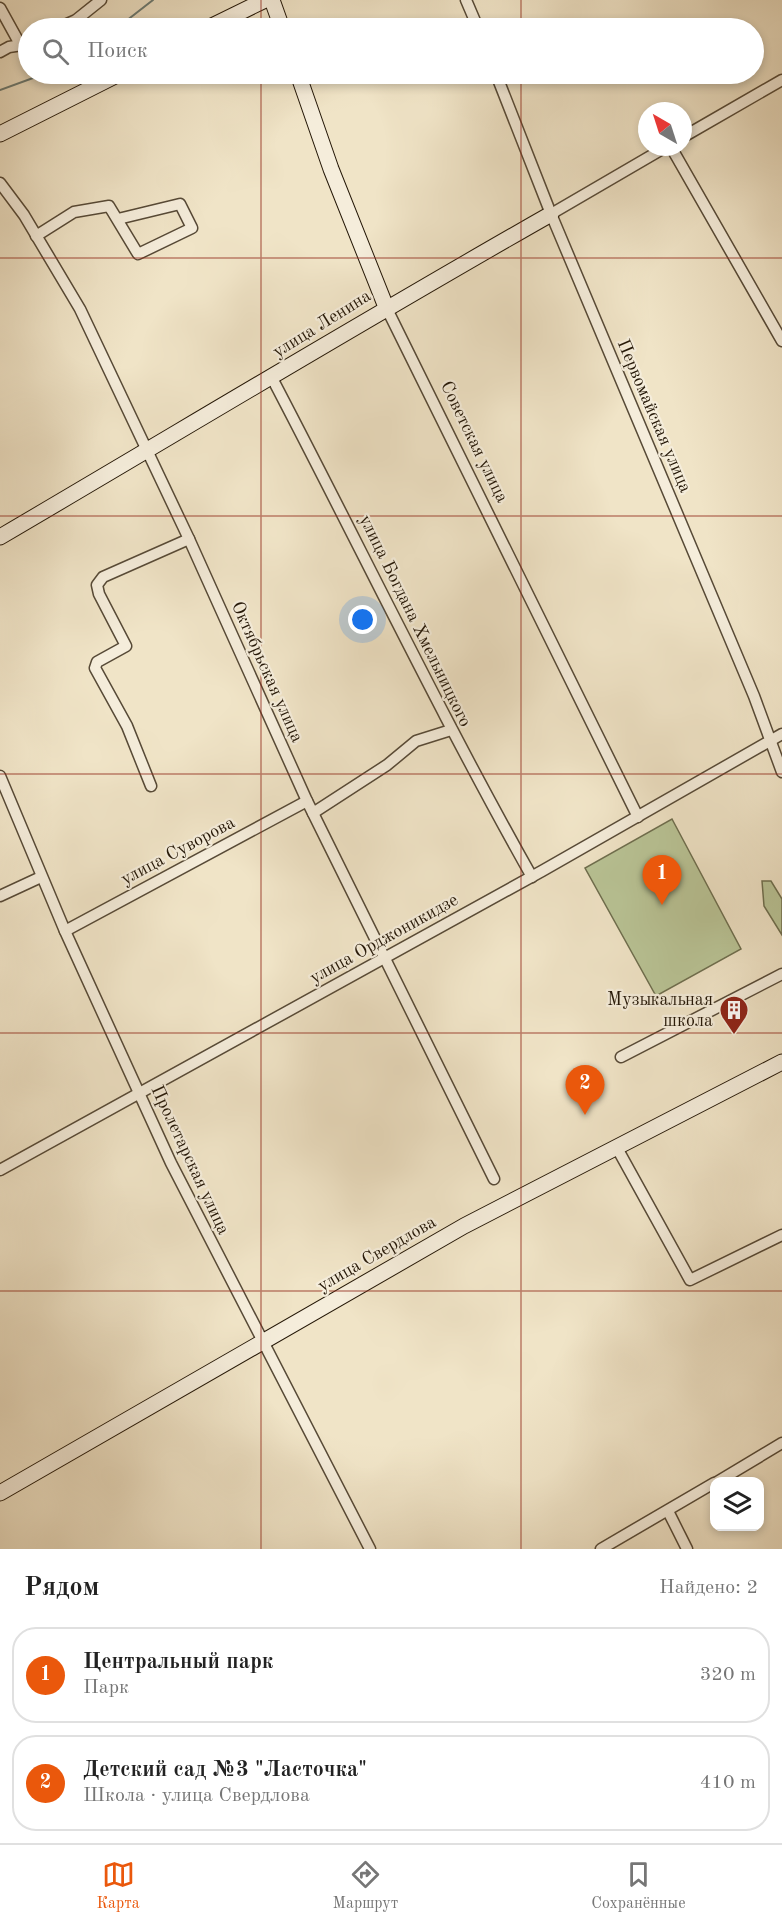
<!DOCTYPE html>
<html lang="ru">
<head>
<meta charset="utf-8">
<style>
  body { margin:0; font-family:"Old Standard TT",serif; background:#f6f6f6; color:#222 }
  .controls { position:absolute; right:18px; bottom:18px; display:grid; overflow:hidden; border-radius:12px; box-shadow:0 3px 9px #0003 }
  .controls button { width:54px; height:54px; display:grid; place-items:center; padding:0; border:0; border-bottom:2px solid #e0e0e0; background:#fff; color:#222; font:30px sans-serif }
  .compass { position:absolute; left:638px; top:102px; width:54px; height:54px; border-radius:50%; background:#fff; box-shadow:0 3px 9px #0003; rotate:321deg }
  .you { position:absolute; left:363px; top:620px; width:21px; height:21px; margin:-15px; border:4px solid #fff; border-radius:50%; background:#1a73e8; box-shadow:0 0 0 9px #1a73e833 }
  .badge { display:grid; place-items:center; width:39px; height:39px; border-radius:50%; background:#ea580c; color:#fff; font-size:20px; font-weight:700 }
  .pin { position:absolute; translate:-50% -50px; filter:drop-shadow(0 2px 3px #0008) }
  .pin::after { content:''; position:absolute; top:32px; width:21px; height:18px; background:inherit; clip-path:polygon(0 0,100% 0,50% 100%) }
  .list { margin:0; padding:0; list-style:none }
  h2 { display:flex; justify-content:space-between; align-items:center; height:78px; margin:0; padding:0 24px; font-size:26px }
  h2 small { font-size:20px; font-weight:400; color:#767676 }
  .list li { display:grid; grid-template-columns:39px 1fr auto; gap:18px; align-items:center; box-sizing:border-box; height:96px; margin:0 12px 12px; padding:0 12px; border:2px solid #e0e0e0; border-radius:24px }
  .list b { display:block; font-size:22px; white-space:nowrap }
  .list p { margin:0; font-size:20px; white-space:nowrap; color:#767676 }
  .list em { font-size:20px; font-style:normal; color:#767676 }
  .icon { flex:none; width:33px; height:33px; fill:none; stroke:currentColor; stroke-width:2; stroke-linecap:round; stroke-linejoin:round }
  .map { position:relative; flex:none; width:782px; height:1549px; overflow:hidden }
  .search { position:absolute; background:#fff; box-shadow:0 3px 9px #0003; left:18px; right:18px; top:18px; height:66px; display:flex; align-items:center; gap:15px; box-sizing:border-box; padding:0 21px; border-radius:33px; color:#767676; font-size:22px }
  .sheet { height:294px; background:#fff }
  nav { display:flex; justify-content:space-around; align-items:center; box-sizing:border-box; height:84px; border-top:2px solid #e0e0e0; background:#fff; font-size:16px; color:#767676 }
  nav a { display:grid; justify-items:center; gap:3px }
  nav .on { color:#ea580c }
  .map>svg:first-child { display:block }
  .green { fill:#b9c496; stroke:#6e6e4e; stroke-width:1.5 }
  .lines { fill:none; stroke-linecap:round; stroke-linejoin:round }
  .stream { stroke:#6b7b74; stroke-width:2 }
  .street-casing { stroke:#574a37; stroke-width:13 }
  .secondary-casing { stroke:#241707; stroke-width:17 }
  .street { stroke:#f5eddb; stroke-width:10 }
  .secondary { stroke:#f5eddb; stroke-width:15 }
  .grid { fill:none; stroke:#8f2418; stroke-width:1.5; stroke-opacity:0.55 }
  .labels { text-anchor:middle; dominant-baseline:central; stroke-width:4.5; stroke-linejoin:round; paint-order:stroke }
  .street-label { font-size:18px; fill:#241707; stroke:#f5eddb }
  .poi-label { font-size:18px; fill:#241707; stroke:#f5eddb; text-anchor:end }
</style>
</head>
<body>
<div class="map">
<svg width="782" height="1549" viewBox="0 0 782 1549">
  <rect width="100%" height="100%" fill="#f0e4c7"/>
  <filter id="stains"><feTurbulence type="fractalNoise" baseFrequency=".00333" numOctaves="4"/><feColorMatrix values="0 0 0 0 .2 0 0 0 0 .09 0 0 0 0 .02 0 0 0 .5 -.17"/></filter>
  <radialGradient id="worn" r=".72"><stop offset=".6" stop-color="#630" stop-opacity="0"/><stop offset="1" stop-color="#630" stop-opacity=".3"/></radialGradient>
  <g class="green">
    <path d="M672 819 741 949 656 996 585 868Z"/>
    <path d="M762 881H771L782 899V935L764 906Z"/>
  </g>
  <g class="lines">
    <g class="stream">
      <path d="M117 28 153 0"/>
      <path d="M0 90 44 74"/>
    </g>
    <g class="street-casing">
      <g id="street">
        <path d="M466 0 478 28"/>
        <path d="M0 8 21 46"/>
        <path d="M58 28 76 20 101 0"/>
        <path d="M0 52 9 47 28 44"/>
        <path d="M496 74 551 214 754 696 782 772"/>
        <path d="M683 137 782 80"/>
        <path d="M671 147 782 341"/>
        <path d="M0 183 24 215 80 309 189 539 307 801 494 1179"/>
        <path d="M551 214 666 147"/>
        <path d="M36 236 74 212 109 206 138 254 192 228 180 204 118 219"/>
        <path d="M386 307 638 817"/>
        <path d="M272 378C359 544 440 714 532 877"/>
        <path d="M0 776 65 931 171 1163 370 1549"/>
        <path d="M151 786 127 726 95 668 97 662 126 646 99 594 97 585 103 577 189 539"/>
        <path d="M313 813 387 765 416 741 451 730"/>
        <path d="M0 896 41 877"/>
        <path d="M65 931 307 801"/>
        <path d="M621 1057 782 974"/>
        <path d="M617 1148 690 1280 782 1235"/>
        <path d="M0 1170 542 871 782 734"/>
        <path d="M717 1482 782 1443"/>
        <path d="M668 1511 687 1549"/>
        <path d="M601 1549 714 1483"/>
      </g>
    </g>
    <g class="secondary-casing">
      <g id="secondary">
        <path d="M272 0 282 28"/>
        <path d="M208 28 265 0"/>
        <path d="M298 74 331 169 386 307"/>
        <path d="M0 134 119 74"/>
        <path d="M0 537C184 429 366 319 551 214"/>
        <path d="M0 1493 464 1226 782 1062"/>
      </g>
    </g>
    <use href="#street" class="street"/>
    <use href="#secondary" class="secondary"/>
  </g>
  <path class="grid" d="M261 0V28M521 0V28M261 74V1549M521 74V1549M0 258H782M0 516H782M0 774H782M0 1033H782M0 1291H782"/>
  <defs>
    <g id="building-pin" transform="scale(1.5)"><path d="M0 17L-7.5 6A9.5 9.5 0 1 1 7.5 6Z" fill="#8f2418" stroke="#f5eddb"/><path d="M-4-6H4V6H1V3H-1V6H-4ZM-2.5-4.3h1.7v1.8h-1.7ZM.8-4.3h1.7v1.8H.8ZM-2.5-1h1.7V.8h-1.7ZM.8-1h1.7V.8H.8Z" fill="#fff"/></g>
  </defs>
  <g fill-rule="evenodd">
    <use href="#building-pin" x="734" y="1010"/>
  </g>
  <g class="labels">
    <g class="street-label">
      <text transform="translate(322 324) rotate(-32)">улица Ленина</text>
      <text transform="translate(654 416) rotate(67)">Первомайская улица</text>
      <text transform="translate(474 442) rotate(64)">Советская улица</text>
      <text transform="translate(415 621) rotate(64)">улица Богдана Хмельницкого</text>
      <text transform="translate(267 672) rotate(66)">Октябрьская улица</text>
      <text transform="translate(178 851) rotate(-28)">улица Суворова</text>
      <text transform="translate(384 939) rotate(-29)">улица Орджоникидзе</text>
      <text transform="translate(190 1160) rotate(65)">Пролетарская улица</text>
      <text transform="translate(377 1254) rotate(-30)">улица Свердлова</text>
    </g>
    <g class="poi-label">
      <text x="713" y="1000">Музыкальная<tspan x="713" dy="21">школа</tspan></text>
    </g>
  </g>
  <rect width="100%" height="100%" filter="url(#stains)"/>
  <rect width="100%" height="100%" fill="url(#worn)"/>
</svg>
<div class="controls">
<button><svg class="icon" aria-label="layers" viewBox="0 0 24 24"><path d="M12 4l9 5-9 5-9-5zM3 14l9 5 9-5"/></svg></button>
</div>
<svg class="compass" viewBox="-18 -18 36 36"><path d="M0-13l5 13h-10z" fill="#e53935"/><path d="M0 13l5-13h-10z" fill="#767676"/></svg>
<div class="you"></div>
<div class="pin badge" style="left:662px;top:905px">1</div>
<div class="pin badge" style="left:585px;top:1115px">2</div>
<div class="search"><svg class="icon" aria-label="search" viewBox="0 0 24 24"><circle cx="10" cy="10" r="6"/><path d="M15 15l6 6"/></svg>Поиск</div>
</div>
<section class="sheet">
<h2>Рядом<small>Найдено: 2</small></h2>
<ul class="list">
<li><span class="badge">1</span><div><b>Центральный парк</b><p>Парк</p></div><em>320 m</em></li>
<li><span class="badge">2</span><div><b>Детский сад №3 &quot;Ласточка&quot;</b><p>Школа · улица Свердлова</p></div><em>410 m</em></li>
</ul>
</section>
<nav>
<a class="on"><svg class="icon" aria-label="map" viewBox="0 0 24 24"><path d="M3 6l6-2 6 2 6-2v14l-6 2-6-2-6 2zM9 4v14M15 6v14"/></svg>Карта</a>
<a><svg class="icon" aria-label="directions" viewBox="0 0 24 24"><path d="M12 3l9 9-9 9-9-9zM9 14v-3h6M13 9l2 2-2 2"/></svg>Маршрут</a>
<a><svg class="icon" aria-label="saved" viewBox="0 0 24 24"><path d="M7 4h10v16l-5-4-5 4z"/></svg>Сохранённые</a>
</nav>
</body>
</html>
